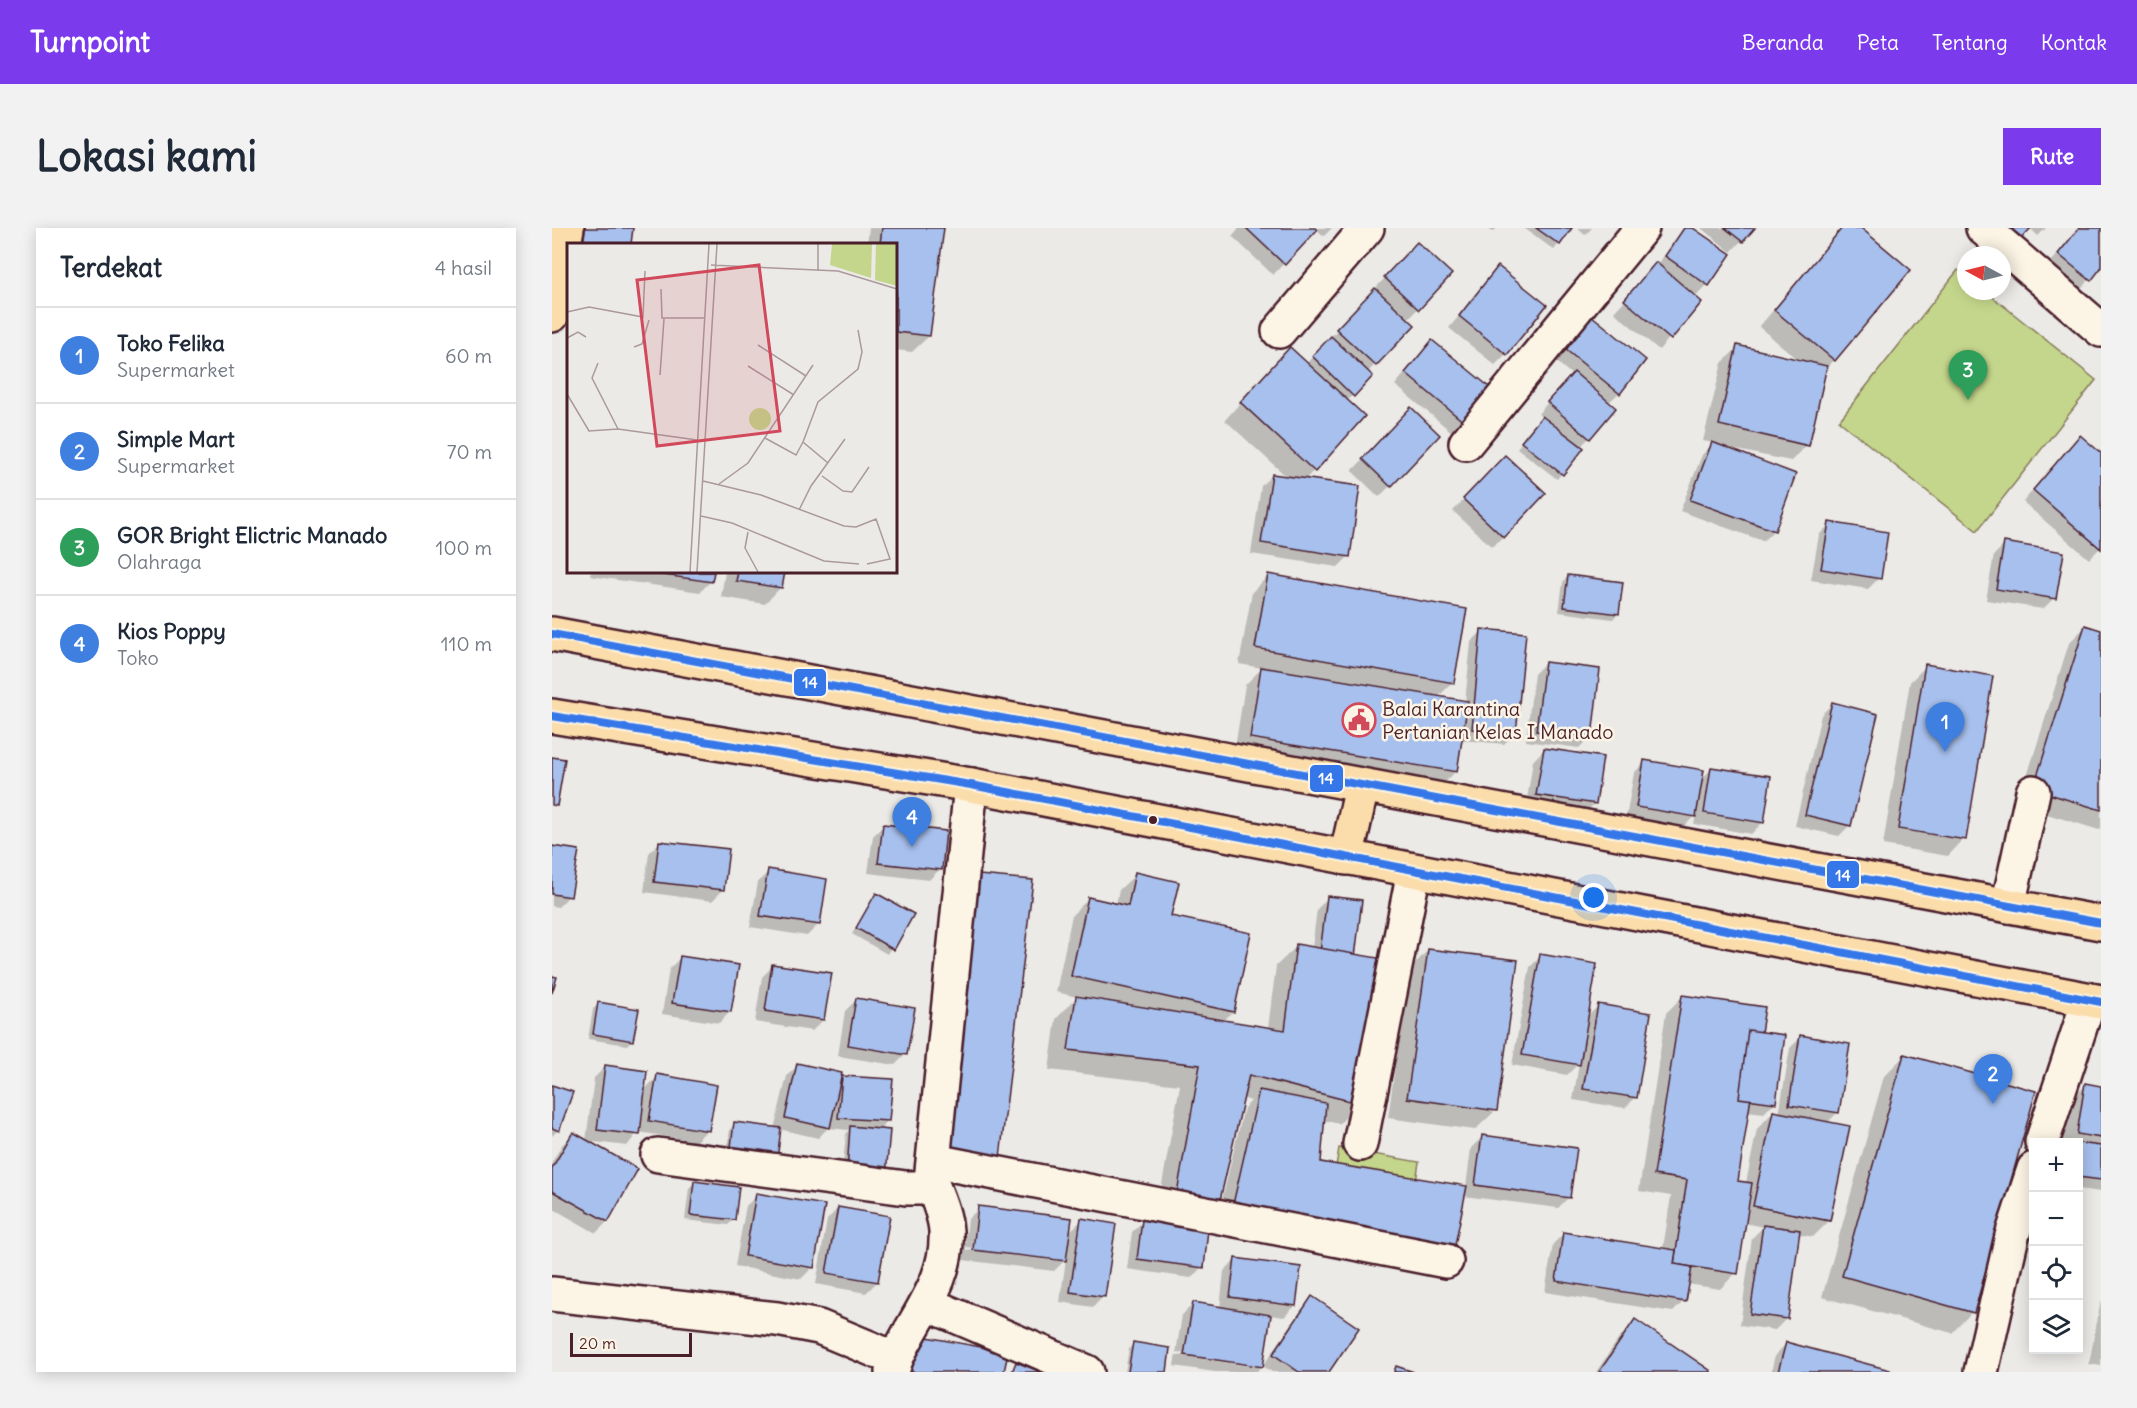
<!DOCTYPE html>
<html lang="id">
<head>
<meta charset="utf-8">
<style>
  body { margin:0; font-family:Delius,sans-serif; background:#f2f2f3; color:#1f2937 }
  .controls { position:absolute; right:18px; bottom:18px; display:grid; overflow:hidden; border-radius:0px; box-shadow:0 3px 15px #0003 }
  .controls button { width:54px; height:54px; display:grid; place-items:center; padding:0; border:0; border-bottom:2px solid #e0e1e3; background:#fff; color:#1f2937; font:30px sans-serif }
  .compass { position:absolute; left:1405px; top:18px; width:54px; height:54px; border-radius:50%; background:#fff; box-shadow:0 3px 15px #0003; rotate:277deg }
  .scale { position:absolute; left:18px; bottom:15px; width:122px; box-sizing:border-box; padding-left:6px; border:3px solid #4a1f2b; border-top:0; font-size:16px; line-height:21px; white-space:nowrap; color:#4a1f2b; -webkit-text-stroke:4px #fcf5e5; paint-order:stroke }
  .you { position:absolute; left:1042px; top:670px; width:21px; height:21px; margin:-15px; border:4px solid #fff; border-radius:50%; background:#1a73e8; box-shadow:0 0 0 9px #1a73e833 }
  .badge { display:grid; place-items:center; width:39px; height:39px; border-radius:50%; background:#7c3aed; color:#fff; font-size:20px; font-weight:700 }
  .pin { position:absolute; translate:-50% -50px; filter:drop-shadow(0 2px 3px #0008) }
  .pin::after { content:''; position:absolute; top:32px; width:21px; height:18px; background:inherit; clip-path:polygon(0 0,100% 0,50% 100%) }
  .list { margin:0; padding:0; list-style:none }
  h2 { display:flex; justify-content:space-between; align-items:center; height:78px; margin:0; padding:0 24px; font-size:26px }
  h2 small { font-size:20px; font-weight:400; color:#747a83 }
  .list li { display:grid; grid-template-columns:39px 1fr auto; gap:18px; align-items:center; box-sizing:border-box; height:96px; padding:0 24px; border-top:2px solid #e0e1e3 }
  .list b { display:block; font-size:22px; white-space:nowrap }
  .list p { margin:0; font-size:20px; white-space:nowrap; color:#747a83 }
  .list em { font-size:20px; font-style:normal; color:#747a83 }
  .icon { flex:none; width:33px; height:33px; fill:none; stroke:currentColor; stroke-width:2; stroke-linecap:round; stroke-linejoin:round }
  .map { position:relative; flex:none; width:1549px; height:1144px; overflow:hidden; border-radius:0px }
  header { display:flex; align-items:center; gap:36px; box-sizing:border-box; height:84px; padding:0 30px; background:#7c3aed; color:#fff }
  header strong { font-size:28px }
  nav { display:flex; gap:33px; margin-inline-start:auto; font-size:21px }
  .intro { display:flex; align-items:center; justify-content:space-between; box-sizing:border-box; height:144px; padding:0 36px }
  h1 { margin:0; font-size:42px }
  .button { padding:15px 27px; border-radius:0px; background:#7c3aed; color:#fff; font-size:21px; font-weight:700 }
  main { display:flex; gap:36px; padding:0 36px }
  aside { flex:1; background:#fff; border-radius:0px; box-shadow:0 3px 15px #0003 }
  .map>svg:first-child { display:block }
  .green { fill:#c4d68b; stroke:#877a5b; stroke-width:1.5 }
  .shadow { fill:#0003; fill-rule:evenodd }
  .building { fill:#a7c0ed; stroke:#4a1f2b; stroke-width:1.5 }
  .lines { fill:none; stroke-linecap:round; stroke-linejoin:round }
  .minor-casing { stroke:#4a1f2b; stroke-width:38 }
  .major-casing { stroke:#4a1f2b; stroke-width:38 }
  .highway-casing { stroke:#4a1f2b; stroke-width:38 }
  .minor { stroke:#fcf5e5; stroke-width:33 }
  .major { stroke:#fbddab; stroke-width:33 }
  .highway { stroke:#fbddab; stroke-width:33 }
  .bus-1-casing { stroke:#fcf5e5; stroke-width:12 }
  .bus-1 { stroke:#3577e9; stroke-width:8 }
  .bus-dot { fill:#4a1f2b; stroke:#fcf5e5; stroke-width:2 }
  .labels { text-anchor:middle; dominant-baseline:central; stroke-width:5; stroke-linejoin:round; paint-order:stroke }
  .poi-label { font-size:20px; fill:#4a1f2b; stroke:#fcf5e5; text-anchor:start }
  .inset-road { fill:none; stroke:#ab999c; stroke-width:1.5 }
  .view { fill:#d1495b; fill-opacity:0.15; stroke:#d1495b; stroke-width:3 }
  .inset-edge { fill:none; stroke:#4a1f2b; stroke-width:3 }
  .line-badge { stroke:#fcf5e5; stroke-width:2 }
  .badge-label { font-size:16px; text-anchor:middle; font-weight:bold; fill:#fff }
</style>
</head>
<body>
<header>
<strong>Turnpoint</strong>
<nav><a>Beranda</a><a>Peta</a><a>Tentang</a><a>Kontak</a></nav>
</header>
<div class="intro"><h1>Lokasi kami</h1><a class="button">Rute</a></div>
<main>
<aside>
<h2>Terdekat<small>4 hasil</small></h2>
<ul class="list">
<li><span class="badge" style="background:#3f7fe0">1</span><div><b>Toko Felika</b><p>Supermarket</p></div><em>60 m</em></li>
<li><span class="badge" style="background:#3f7fe0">2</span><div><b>Simple Mart</b><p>Supermarket</p></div><em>70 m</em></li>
<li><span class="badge" style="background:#2e9e5b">3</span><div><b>GOR Bright Elictric Manado</b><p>Olahraga</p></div><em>100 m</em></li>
<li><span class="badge" style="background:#3f7fe0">4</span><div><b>Kios Poppy</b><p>Toko</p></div><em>110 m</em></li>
</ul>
</aside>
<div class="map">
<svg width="1549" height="1144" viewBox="0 0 1549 1144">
  <rect width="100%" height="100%" fill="#ebeae7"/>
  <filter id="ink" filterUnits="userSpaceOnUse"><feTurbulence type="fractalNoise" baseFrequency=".0167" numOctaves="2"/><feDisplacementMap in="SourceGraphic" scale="12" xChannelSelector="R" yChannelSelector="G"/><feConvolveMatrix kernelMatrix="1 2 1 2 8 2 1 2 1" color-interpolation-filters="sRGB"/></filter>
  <g filter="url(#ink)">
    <g class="green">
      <path d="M1406 42 1414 48V63H1433L1544 152 1425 303 1287 193Z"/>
      <path d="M787 920 867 934 862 966 782 951Z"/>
    </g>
    <g class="shadow">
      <path d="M24 0H79L77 16H22Z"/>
      <path d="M317 0H391L377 108 360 124 344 122V16H315Z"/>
      <path d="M687 0H780L772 8 764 1 721 47 680 8Z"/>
      <path d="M935 0H945L941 4Z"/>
      <path d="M972 0H1019L1002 22Z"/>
      <path d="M1025 0H1040L1033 7Z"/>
      <path d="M1133 0H1138L1177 26 1155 57 1143 69 1148 74 1107 122 1062 84 1105 37Z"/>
      <path d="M1149 0H1201L1179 24Z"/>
      <path d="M1291 0H1307L1282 132 1272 142 1255 217 1239 233 1171 219 1222 302 1211 313 1128 283 1150 227 1161 215 1151 213 1170 135 1186 119 1248 133 1207 99Z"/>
      <path d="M1478 0H1494L1486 8Z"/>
      <path d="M1527 0H1549V38L1527 63 1496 38Z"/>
      <path d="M854 27 898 47 855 92 860 97 815 145 819 148 795 173 811 188 753 252 797 328 786 339 699 326 709 258 720 247 735 249 673 192 722 137 754 136Z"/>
      <path d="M946 40 954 126 943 137 897 100Z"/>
      <path d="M1024 96 1067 165 1056 175 1037 210 1028 219 1030 220 1005 251 965 220 990 189 986 186 1020 147 998 128Z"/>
      <path d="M870 125 912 194 901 205 843 157Z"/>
      <path d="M848 192 838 258 827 269 800 243Z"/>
      <path d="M1517 220 1549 227V319L1537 331 1471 274Z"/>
      <path d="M942 240 951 309 940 319 901 283Z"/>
      <path d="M1278 296 1327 350 1316 361 1259 352 1267 307Z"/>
      <path d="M1453 316 1502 370 1491 381 1434 372 1442 327Z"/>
      <path d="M39 344H160L159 353 148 364 38 348Z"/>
      <path d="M173 344H231L229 359 213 376 169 369Z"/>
      <path d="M716 348 901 454 886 469 913 474 919 414 930 403 963 505 952 516 909 512 904 543 887 560 682 526 693 457 710 440 687 436 700 364Z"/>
      <path d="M1016 348 1066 385 1061 391 1007 384 1011 354Z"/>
      <path d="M1533 399 1549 404V600L1547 602 1466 577 1517 415Z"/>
      <path d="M993 435 1038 509 1027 520 974 513 982 446Z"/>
      <path d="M1374 438 1412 611 1396 628 1331 617 1358 454Z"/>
      <path d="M1280 476 1298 597 1287 608 1243 598 1269 487Z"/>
      <path d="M992 521 1042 576 1031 587 974 578 981 533Z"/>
      <path d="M1093 534 1148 552 1160 541 1217 550 1210 595 1199 606 1142 596 1144 587 1131 599 1074 590 1082 545Z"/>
      <path d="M332 597 388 641 377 652 316 645 321 608Z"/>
      <path d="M108 614 171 662 160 673 92 664 97 625Z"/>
      <path d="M0 619 17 668 6 679 0 678Z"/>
      <path d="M217 643 266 697 255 708 198 699 206 654Z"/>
      <path d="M584 646 618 689 681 783 671 793 716 800 724 738 745 718 760 720 765 681 776 670 801 728 808 875 787 896 771 892 768 935 914 959 919 920 930 909 1017 969 1006 980 911 968 902 1016 886 1033 663 1001 692 880 699 873 690 870 644 1001 650 1039 639 1050 575 1041 580 1004 591 993 603 995 628 857 497 842 504 791 525 769 504 764 520 687 536 671 564 677 567 662Z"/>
      <path d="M324 666 360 686 335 726 300 706Z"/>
      <path d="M876 722 944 882 923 902 836 890 856 743Z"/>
      <path d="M989 728 1034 790 1046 778 1084 869 1073 880 1021 872 1027 835 1015 847 960 837 978 739Z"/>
      <path d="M128 730 178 784 167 795 110 786 117 741Z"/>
      <path d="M221 738 271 792 260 803 203 794 210 749Z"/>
      <path d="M1131 768 1207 805 1223 874 1212 885 1195 883 1184 954 1194 955 1205 901 1221 884 1227 886 1238 820 1249 809 1286 884 1275 895 1277 993 1261 1009 1246 1006 1234 1091 1223 1102 1188 1097 1200 1010 1211 999 1192 995 1184 1045 1168 1061 1135 1056 1132 1073 1121 1084 993 1064 1001 1016 1012 1005 1111 1021 1119 968 1087 963 1114 785Z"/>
      <path d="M304 772 354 826 343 837 286 828 293 783Z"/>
      <path d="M47 776 80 812 75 817 36 811 41 781Z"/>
      <path d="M1353 827 1420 1084 1400 1105 1270 1069 1332 848Z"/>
      <path d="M246 837 288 849 339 853 335 893 290 948 294 905 297 902 276 900 266 910 227 901 174 932 178 901 183 896 222 901 235 848Z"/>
      <path d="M53 839 92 862 106 848 155 902 144 913 86 904 75 918 34 913 42 850Z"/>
      <path d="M1534 857 1549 859V964L1526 961V914H1501H1510L1518 873Z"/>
      <path d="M0 858 6 902 0 908Z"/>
      <path d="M21 906 84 942 55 994 44 1005 0 980V934L10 917Z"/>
      <path d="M142 955 181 992 176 997 133 992 137 960Z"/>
      <path d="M205 967 260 1040 249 1051 183 1038 194 978Z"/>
      <path d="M286 980 325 1054 314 1065 264 1056 275 992Z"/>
      <path d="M427 980 516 1005 530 992 552 1068 541 1079 508 1074 514 1031 502 1043 411 1032 416 991ZM414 1019 505 1030V1033L414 1022Z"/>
      <path d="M683 1032 743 1078 732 1089 718 1087 709 1139 704 1144H663L622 1138 630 1087 641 1076 668 1080 672 1043ZM625 1124 703 1136V1139L624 1127Z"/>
      <path d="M761 1070 775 1144H720L711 1138 750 1081Z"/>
      <path d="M1549 1072V1138L1537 1136Z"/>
      <path d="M1084 1092 1157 1144H1044L1068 1109Z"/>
      <path d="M582 1115 613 1144H573L577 1121Z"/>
      <path d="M1234 1116 1336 1144H1219L1223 1127Z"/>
    </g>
    <g class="building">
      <path d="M33 0H81L79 16H31Z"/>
      <path d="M330 0H392L378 108 344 104V16H328Z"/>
      <path d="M694 0H763L765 2 733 37Z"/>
      <path d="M984 0H1020L1008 17Z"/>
      <path d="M1132 0H1141L1179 26 1157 58 1113 28Z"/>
      <path d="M1173 0H1203L1191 14Z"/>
      <path d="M1290 0H1309L1359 42 1283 133 1222 82Z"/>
      <path d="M1441 0H1479L1461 19Z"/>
      <path d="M1527 0H1549V40L1539 53 1506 26Z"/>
      <path d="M865 14 900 46 867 82 832 49Z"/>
      <path d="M1104 34 1150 74 1119 112 1072 72Z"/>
      <path d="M946 38 995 77 955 127 907 88Z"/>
      <path d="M823 60 863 97 824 138 784 101Z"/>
      <path d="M1034 83 1094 132 1068 166 1008 117Z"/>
      <path d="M779 108 821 148 802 169 760 128Z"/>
      <path d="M880 112 940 161 913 195 853 145Z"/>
      <path d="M1185 117 1275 138 1257 218 1167 197Z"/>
      <path d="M738 119 813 188 763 244 688 174Z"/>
      <path d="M1022 144 1064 180 1038 211 995 174Z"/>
      <path d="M859 179 888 207 839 259 810 231Z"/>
      <path d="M990 188 1032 220 1011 247 969 214Z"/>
      <path d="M1528 207 1549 225V321L1481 262Z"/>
      <path d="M1160 214 1244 246 1223 303 1138 272Z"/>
      <path d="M953 227 994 265 952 310 911 271Z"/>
      <path d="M720 246 808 258 798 329 709 315Z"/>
      <path d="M1277 294 1336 304 1329 351 1269 341Z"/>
      <path d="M1452 314 1512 324 1504 371 1444 361Z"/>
      <path d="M91 344H162L160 354Z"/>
      <path d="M186 344H233L230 360 184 353Z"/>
      <path d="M716 346 915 381 902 455 703 420Z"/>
      <path d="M1016 347 1071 354 1067 386 1012 379Z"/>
      <path d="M1533 397 1549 402V582L1481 561Z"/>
      <path d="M929 401 974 405 964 506 920 501Z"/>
      <path d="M993 434 1048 441 1040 509 984 503Z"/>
      <path d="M1373 436 1441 448 1414 612 1346 601Z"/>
      <path d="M709 439 916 473 905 544 698 510Z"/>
      <path d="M1280 474 1326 486 1299 598 1253 587Z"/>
      <path d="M992 520 1051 529 1044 576 984 567Z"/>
      <path d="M0 529 13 531 5 578 0 577Z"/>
      <path d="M1092 532 1152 542 1144 589 1084 579Z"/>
      <path d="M1159 539 1219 548 1212 595 1152 585Z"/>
      <path d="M331 596 394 603 390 642 326 635Z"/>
      <path d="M107 613 177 621 172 662 102 654Z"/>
      <path d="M0 618 27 622 19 669 0 666Z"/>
      <path d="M216 641 275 651 268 697 208 688Z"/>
      <path d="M583 644 627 654 619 688 699 705 682 784 519 748 536 669 576 678Z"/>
      <path d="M416 646 481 652 448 930 388 924Z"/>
      <path d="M324 665 362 686 342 722 304 700Z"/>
      <path d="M775 668 810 672 803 729 768 725Z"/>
      <path d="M744 716 826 730 809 876 697 847 666 981 623 976 648 837 516 822 524 768 733 802Z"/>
      <path d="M876 721 966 732 945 883 855 870Z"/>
      <path d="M988 726 1045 736 1028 837 970 827Z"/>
      <path d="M128 728 187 737 179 784 120 775Z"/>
      <path d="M220 736 280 745 272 792 213 783Z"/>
      <path d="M0 748 5 749 0 765Z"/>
      <path d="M1130 767 1213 779 1186 953 1200 955 1186 1046 1122 1036 1135 952 1102 947Z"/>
      <path d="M304 770 363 780 355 827 296 817Z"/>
      <path d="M46 774 87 781 81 813 41 806Z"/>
      <path d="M1046 776 1099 785 1085 870 1031 861Z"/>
      <path d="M1196 802 1233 807 1224 875 1187 870Z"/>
      <path d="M1248 807 1298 816 1287 885 1237 877Z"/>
      <path d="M1352 826 1484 863 1422 1085 1290 1048Z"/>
      <path d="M245 835 290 845 278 900 233 890Z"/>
      <path d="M53 837 95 843 88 907 45 902Z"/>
      <path d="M105 846 165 857 157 903 97 893Z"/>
      <path d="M290 848 341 851 337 893 286 890Z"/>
      <path d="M1533 855 1549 858V910L1525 906Z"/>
      <path d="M0 857 21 864 7 903 0 900Z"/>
      <path d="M707 862 774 875 769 934 915 958 903 1017 679 985Z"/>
      <path d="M1221 883 1298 898 1278 993 1201 978Z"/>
      <path d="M182 894 229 900 225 932 178 927Z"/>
      <path d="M298 898 338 902 334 947 295 943Z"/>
      <path d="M21 904 86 941 56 994 0 963V940Z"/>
      <path d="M930 907 1025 920 1018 970 923 957Z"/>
      <path d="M1526 915 1549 918V952L1526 949Z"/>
      <path d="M142 953 187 959 183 992 138 987Z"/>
      <path d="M204 965 273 977 262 1040 193 1028Z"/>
      <path d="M426 978 520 990 514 1033 421 1022Z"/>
      <path d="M286 979 338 988 326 1054 274 1045Z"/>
      <path d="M529 990 564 996 553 1069 518 1064Z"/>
      <path d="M590 992 656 1001 652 1040 585 1031Z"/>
      <path d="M1211 997 1248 1002 1236 1091 1198 1086Z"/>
      <path d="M1011 1004 1124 1022 1122 1036 1140 1039 1134 1074 1004 1053Z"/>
      <path d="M683 1030 749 1039 744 1078 678 1069Z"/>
      <path d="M760 1068 807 1100 777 1144H747L721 1126Z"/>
      <path d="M641 1074 719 1087 711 1139 632 1127Z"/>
      <path d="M1083 1091 1159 1143V1144H1047Z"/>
      <path d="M364 1107 456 1124 452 1144H358Z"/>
      <path d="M581 1114 618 1120 615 1144H576Z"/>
      <path d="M1234 1114 1338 1142 1337 1144H1226Z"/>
      <path d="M464 1134 490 1144H460Z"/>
      <path d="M844 1138 862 1144H842Z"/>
    </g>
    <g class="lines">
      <g class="minor-casing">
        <g id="minor">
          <path d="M1431 0 1549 102"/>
          <path d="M727 103 815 0"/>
          <path d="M914 215 1090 0"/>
          <path d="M1456 678 1481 564"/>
          <path d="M1490 914 1537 772"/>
          <path d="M808 916 862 643"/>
          <path d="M106 927 354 960H370L379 953 419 557"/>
          <path d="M382 933 894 1033"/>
          <path d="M0 1066 225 1091 267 1099 344 1131 340 1144"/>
          <path d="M376 1076 535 1144"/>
          <path d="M344 1131C363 1088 397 1053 394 1003 393 986 385 969 379 953"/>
          <path d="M1429 1144 1460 1008 1482 941"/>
        </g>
      </g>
      <g class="major-casing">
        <path id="major" d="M0 87 15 0"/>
      </g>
      <g class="highway-casing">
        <g id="highway">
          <path d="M0 406 1549 695"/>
          <path d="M0 488 419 557 1549 774"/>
          <path d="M794 630 810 559"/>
        </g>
      </g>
      <use href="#minor" class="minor"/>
      <use href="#major" class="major"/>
      <use href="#highway" class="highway"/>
      <g class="bus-1-casing">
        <g id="bus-1">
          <path d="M0 406 1549 695"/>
          <path d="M0 488 419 557 1549 774"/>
        </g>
      </g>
      <use href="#bus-1" class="bus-1"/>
    </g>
  </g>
  <defs>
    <g id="civic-ring" transform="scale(1.725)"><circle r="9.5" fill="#fcf5e5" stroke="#d1495b" stroke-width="1.5"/><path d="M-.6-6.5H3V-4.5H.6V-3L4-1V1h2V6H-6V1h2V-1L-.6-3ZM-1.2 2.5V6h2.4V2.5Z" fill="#d1495b"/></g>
  </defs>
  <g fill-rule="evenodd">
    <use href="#civic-ring" x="807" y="492"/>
  </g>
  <circle class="bus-dot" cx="601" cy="592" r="5"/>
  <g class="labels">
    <g class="poi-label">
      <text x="830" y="480">Balai Karantina<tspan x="830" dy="23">Pertanian Kelas I Manado</tspan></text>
    </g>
  </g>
  <g transform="translate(15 15)">
    <rect width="330" height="330" fill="#ebeae7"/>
    <path d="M265 1H305L304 35 263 22ZM309 1H330V43L308 37ZM182 176a11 11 0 1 1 22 0a11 11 0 1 1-22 0Z" fill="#c4d68b"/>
    <path class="inset-road" d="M144 22 271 28 330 46M251 27V1M94 46 95 75H138M0 69 22 64 76 74 78 28M0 95 11 89 19 94M191 102 239 133M67 104 75 101 82 77M31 120 25 135 51 186M181 123 227 152M93 132 97 76M0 151 22 188 51 186 130 197M198 195 229 212 236 199M0 202V238M261 220 236 199 251 159 291 126 295 109 291 87M255 233 276 248 285 249 302 224M136 238 194 252 277 283 289 284 309 276 323 316 300 321M152 241 181 220 246 122M232 267 244 243 278 196M134 273 165 280 257 318 292 321M181 289 178 305 191 329M123 329 142 1M130 329 150 1"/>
    <path class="view" d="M192 22 213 188 90 203 70 37Z"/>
    <rect width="330" height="330" class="inset-edge"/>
  </g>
  <g class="line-badge">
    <rect x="241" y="440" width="34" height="29" rx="6" fill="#3577e9"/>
    <rect x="757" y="536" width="35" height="29" rx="6" fill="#3577e9"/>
    <rect x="1274" y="632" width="34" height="29" rx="6" fill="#3577e9"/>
  </g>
  <g class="badge-label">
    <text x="258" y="460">14</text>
    <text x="774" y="556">14</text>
    <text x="1291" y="653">14</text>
  </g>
</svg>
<div class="controls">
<button>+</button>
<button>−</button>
<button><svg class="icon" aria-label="locate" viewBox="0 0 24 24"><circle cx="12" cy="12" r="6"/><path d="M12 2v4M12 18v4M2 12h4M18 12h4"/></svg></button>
<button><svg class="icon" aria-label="layers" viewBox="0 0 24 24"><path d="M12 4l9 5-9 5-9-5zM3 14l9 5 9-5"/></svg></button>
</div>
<svg class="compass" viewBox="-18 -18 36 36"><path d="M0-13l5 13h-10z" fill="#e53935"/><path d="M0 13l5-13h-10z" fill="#747a83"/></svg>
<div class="scale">20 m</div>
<div class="you"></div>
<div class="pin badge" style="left:1393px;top:524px;background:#3f7fe0">1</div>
<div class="pin badge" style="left:1441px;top:876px;background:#3f7fe0">2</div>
<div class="pin badge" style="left:1416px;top:172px;background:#2e9e5b">3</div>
<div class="pin badge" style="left:360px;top:619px;background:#3f7fe0">4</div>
</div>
</main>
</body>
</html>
